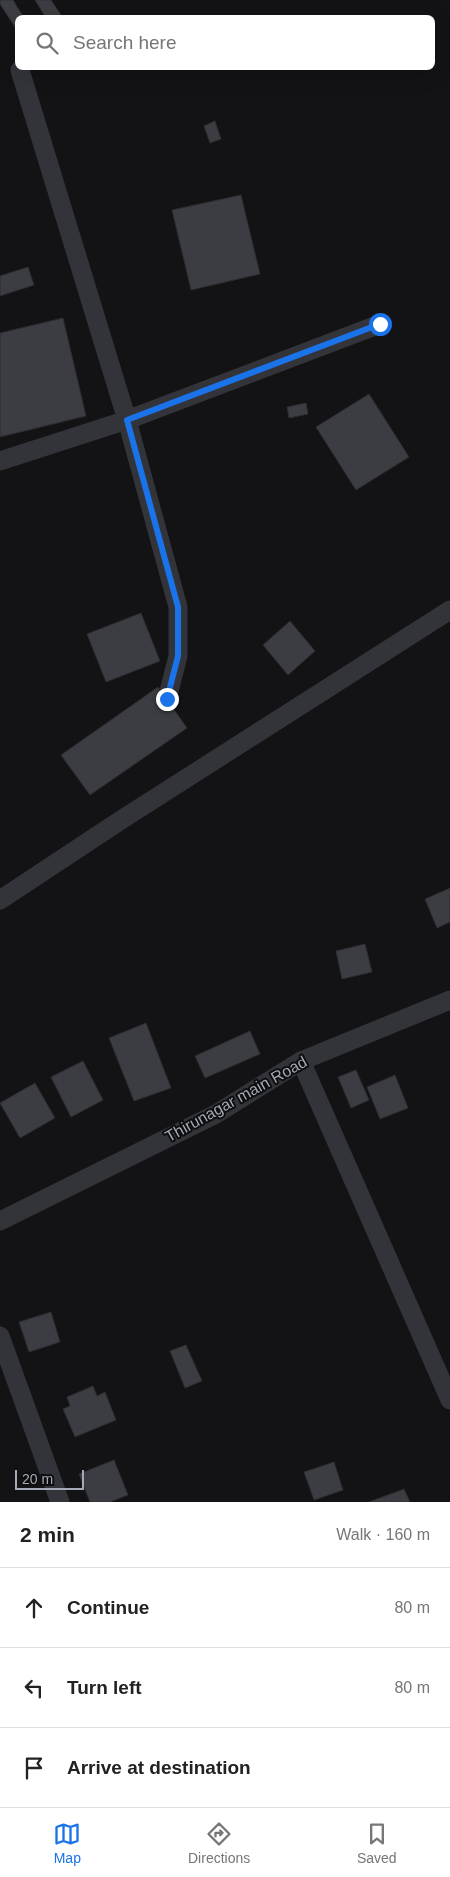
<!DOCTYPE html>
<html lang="en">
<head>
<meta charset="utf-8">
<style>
  body { margin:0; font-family:Helvetica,sans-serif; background:#f6f6f6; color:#222 }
  .scale { position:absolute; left:15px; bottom:12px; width:69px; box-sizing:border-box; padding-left:5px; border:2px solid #a3a9b6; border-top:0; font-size:14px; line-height:18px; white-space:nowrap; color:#a3a9b6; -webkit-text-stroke:4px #0e0e0f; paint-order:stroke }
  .stop { position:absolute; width:15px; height:15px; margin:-11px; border:4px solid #1a73e8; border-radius:50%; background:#fff }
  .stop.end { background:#1a73e8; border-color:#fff; box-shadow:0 1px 5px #0008 }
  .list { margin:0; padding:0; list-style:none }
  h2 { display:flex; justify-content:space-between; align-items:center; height:65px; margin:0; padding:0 20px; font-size:21px }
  h2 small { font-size:16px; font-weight:400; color:#767676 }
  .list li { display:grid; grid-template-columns:32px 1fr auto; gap:15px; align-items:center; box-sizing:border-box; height:80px; padding:0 20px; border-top:1px solid #e0e0e0 }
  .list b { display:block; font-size:19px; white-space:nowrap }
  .list em { font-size:16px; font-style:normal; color:#767676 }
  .icon { flex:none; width:28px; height:28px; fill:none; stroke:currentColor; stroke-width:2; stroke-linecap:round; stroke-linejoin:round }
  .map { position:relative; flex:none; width:450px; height:1502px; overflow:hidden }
  .search { position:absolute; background:#fff; box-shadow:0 5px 20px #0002; left:15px; right:15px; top:15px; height:55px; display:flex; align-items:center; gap:12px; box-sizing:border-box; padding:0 18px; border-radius:8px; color:#767676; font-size:19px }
  .sheet { height:305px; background:#fff }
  nav { display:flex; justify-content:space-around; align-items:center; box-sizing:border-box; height:70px; border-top:1px solid #e0e0e0; background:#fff; font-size:14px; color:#767676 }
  nav a { display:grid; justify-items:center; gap:2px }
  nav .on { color:#1a73e8 }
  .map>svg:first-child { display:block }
  .building { fill:#3c3d42; stroke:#2c2c31 }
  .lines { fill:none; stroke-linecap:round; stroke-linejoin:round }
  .minor { stroke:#33343a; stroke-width:19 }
  .route { stroke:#1a73e8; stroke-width:6 }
  .labels { text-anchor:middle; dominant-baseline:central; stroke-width:4; stroke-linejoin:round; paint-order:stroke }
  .street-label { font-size:16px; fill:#a3a9b6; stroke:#0e0e0f }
</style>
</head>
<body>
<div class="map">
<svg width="450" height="1502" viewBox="0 0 450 1502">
  <rect width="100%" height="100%" fill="#131315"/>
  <g class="building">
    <path d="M0 0H13L24 18H18V32L0 4Z"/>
    <path d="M35 0H51L63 18H46Z"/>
    <path d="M215 121 221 139 210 143 204 126Z"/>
    <path d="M241 195 260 274 191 290 172 210Z"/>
    <path d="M28 267 34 285 0 296V276Z"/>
    <path d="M63 318 86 416 0 437V333Z"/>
    <path d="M369 394 409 457 356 490 316 427Z"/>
    <path d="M306 403 308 414 289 418 287 407Z"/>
    <path d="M141 613 160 661 106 682 87 634Z"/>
    <path d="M290 621 315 651 288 675 263 645Z"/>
    <path d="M158 687 187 728 90 795 61 755Z"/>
    <path d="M450 888V922L437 928 425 899Z"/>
    <path d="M365 944 372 972 342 979 336 951Z"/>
    <path d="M146 1023 171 1088 134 1101 109 1038Z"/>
    <path d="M250 1031 260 1054 205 1078 195 1056Z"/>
    <path d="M83 1061 103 1100 71 1117 51 1077Z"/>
    <path d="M356 1070 369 1100 351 1108 338 1077Z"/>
    <path d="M395 1075 408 1108 380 1119 367 1087Z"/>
    <path d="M35 1083 55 1118 20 1138 0 1103Z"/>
    <path d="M51 1312 60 1342 29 1352 19 1322Z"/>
    <path d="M186 1345 202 1381 185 1388 170 1351Z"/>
    <path d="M93 1386 97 1396 105 1392 116 1420 75 1437 63 1409 70 1406 67 1397Z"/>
    <path d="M114 1460 128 1495 110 1502H90L79 1474Z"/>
    <path d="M334 1462 343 1490 314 1500 304 1472Z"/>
    <path d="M404 1489 410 1502H369Z"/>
  </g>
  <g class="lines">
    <g class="minor">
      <path d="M20 70 127 420 178 607V656L167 699"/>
      <path d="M0 461 127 420 380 324"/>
      <path d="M0 900 121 820 450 610"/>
      <path d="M301 1061 450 1400"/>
      <path d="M0 1221 216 1114 301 1061 450 1000"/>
      <path d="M0 1336 60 1502"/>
    </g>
  </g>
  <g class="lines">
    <path class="route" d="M167 699 178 656V607L127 420 380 324"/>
  </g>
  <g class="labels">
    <g class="street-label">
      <text transform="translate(236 1099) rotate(-29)">Thirunagar main Road</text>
    </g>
  </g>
</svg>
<div class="scale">20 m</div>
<div class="stop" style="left:380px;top:324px"></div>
<div class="stop end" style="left:167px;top:699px"></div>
<div class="search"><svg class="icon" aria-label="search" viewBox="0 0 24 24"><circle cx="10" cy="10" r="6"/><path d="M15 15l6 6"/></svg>Search here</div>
</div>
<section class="sheet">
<h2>2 min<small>Walk · 160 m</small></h2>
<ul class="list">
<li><svg class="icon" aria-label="ahead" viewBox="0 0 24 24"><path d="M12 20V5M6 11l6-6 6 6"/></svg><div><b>Continue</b></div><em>80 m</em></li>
<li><svg class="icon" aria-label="left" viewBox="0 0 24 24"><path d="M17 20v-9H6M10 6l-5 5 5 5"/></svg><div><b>Turn left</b></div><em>80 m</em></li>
<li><svg class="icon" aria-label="arrive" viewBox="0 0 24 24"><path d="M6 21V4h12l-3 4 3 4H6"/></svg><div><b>Arrive at destination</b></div></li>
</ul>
</section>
<nav>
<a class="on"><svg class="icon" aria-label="map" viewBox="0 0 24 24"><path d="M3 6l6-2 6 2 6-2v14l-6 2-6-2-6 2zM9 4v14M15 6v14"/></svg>Map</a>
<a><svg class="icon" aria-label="directions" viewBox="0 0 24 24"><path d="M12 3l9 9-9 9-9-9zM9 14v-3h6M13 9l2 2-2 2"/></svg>Directions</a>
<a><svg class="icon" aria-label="saved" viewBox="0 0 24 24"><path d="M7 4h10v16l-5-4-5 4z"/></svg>Saved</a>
</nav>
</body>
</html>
